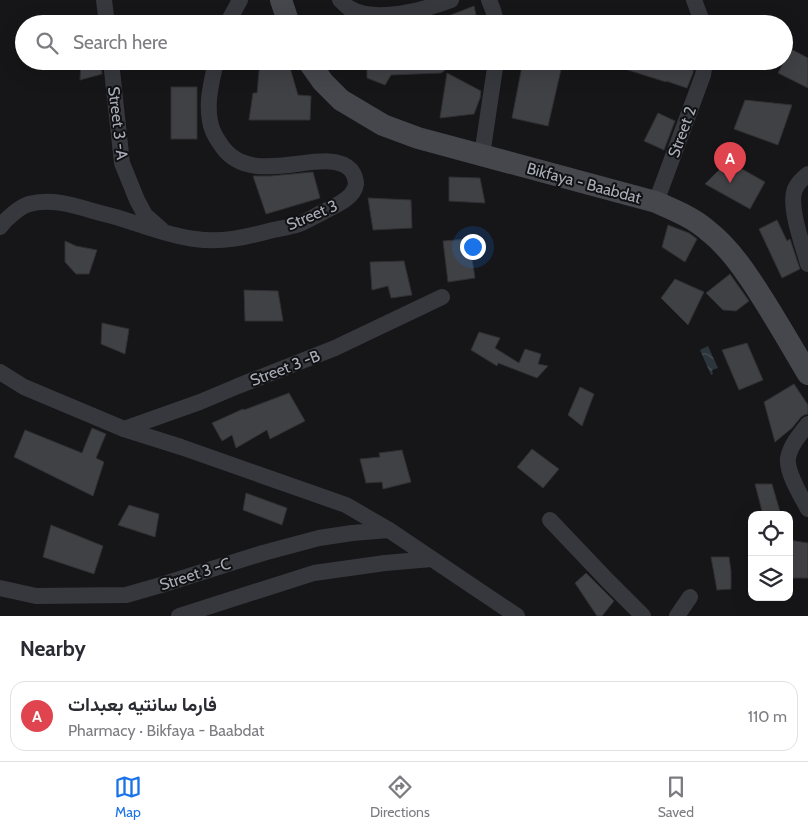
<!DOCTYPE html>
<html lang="en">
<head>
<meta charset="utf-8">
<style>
  body { margin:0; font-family:Cabin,Vazirmatn,sans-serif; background:#f7f7f7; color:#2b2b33 }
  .controls { position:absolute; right:15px; bottom:15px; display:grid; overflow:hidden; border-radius:10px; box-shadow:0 5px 20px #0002 }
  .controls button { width:45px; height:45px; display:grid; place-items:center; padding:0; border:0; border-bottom:1px solid #e1e1e2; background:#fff; color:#2b2b33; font:25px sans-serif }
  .you { position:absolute; left:472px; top:246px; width:18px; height:18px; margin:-12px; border:4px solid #fff; border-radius:50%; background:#1a73e8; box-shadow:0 0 0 8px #1a73e833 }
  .badge { display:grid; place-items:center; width:32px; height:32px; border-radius:50%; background:#1a73e8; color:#fff; font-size:16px; font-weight:700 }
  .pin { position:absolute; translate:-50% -41px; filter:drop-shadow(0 1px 2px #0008) }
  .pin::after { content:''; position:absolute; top:26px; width:18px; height:15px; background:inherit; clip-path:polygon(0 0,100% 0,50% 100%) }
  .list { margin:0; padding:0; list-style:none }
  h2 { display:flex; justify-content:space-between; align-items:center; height:65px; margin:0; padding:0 20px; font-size:21px }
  h2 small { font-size:16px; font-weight:400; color:#7c7c81 }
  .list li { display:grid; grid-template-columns:32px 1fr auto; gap:15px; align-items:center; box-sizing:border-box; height:70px; margin:0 10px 10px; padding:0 10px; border:1px solid #e1e1e2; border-radius:15px }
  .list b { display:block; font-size:19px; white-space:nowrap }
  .list p { margin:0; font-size:16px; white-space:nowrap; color:#7c7c81 }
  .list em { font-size:16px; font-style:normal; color:#7c7c81 }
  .icon { flex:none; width:28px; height:28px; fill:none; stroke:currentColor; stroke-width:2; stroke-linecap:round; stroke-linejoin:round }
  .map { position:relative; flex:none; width:808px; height:616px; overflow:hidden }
  .search { position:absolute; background:#fff; box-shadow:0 5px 20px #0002; left:15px; right:15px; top:15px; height:55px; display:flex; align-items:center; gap:12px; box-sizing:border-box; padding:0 18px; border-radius:28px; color:#7c7c81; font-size:19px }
  .sheet { height:145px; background:#fff }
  nav { display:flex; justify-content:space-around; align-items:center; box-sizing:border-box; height:70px; border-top:1px solid #e1e1e2; background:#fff; font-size:14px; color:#7c7c81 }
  nav a { display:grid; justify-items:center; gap:2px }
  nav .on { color:#1a73e8 }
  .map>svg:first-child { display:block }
  .water { fill:url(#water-waves) }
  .building { fill:#404145; stroke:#303034 }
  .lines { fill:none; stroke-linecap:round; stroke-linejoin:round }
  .street { stroke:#37383d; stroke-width:16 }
  .secondary { stroke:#45474d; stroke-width:22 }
  .labels { text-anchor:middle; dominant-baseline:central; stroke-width:4; stroke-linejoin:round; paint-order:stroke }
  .street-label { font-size:16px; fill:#a8adb8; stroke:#111113 }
</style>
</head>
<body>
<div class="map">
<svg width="808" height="616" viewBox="0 0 808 616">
  <defs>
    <pattern id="water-waves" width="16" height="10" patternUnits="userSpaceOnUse" patternTransform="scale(1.25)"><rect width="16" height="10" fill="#2c353c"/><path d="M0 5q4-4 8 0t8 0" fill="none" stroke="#485056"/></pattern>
  </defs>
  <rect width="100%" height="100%" fill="#161618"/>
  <path class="water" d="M708 346 718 368 712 370 713 374 711 375 700 350Z"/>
  <g class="building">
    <path d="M474 6 478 24H430V23Z"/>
    <path d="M791 49 808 58V88L778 73Z"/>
    <path d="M81 61H101L102 74 80 80Z"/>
    <path d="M260 61H288L298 95 311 96 310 120H249L253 93H257Z"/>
    <path d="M367 61H459L441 73 391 75 385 85 367 78Z"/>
    <path d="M523 61H563L548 126 512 118Z"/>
    <path d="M609 61H686L694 64 693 73 687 88 666 81V82L609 64Z"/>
    <path d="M447 73 481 91 480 98 474 114 440 118Z"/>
    <rect x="171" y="87" width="26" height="52"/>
    <path d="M745 100 792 105 778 145 734 129Z"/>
    <path d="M658 113 675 121 664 150 644 141Z"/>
    <path d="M728 161 765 182 750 209 705 184Z"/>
    <path d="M313 172 320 198 266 214 253 176H270Z"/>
    <path d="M449 177 480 178 485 203 449 201Z"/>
    <path d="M368 198 411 200 412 228 373 230Z"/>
    <path d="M777 220 787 241 790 239 800 269 782 278 759 229Z"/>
    <path d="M668 225 689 233 697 239 685 262 662 247Z"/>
    <path d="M469 239 475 278 448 282 443 241Z"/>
    <path d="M65 241 76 246 97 250 89 274H76L65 262Z"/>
    <path d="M404 261 412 295 391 298 388 286 372 290 370 262Z"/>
    <path d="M730 274 749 301 736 311 723 310 706 293Z"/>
    <path d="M675 279 704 292 688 325 661 298Z"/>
    <path d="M244 290 278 291 283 321H245Z"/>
    <path d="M102 323 129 329 125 354 101 344Z"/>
    <path d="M479 332 500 338 495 348 519 363 525 349 541 354 538 364 548 366 537 378 498 363 497 366 471 350Z"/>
    <path d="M747 343 763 380 739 390 722 350Z"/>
    <path d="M794 384 808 405V414L804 415 801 417 792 428 775 442 764 402Z"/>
    <path d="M580 387 594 394 582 426 568 415Z"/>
    <path d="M289 393 305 421 270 439 267 430 236 448 232 435 222 441 212 423 243 409 244 410Z"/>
    <path d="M92 428 106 434 96 458 104 462 93 496 14 457 25 430 82 453Z"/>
    <path d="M532 449 559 469 543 488 517 467Z"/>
    <path d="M402 450 411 482 383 489 382 482 366 483 360 459 380 457 379 453Z"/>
    <path d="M755 484H772L781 515H763Z"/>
    <path d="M246 493 287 508 282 525 243 510Z"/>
    <path d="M129 505 159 514 155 537 118 525Z"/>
    <path d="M51 525 103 546 94 574 43 557Z"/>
    <path d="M789 540 808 543V578H789Z"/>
    <path d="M711 557H729L731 571V589L717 590Z"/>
    <path d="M586 573 614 601 602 616H597L575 583Z"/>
  </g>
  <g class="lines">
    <g class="street">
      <path d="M104 0 107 24"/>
      <path d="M340 0C343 2 346 6 349 8 376 24 424 10 451 0"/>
      <path d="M489 0 493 10 497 24"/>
      <path d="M694 0 703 24"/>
      <path d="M227 24 240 0"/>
      <path d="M111 61 122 163 137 200 145 215 161 229"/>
      <path d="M482 155 496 61"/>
      <path d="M808 174C803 178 798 182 795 189 788 206 803 246 808 264"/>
      <path d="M656 202 703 75 705 61"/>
      <path d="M0 227C6 219 19 207 29 204 50 198 73 205 93 211 110 215 127 220 144 226 160 231 177 237 195 239 222 243 247 237 273 230 282 228 291 227 299 224 307 221 315 216 323 212 334 206 354 199 356 184 356 179 354 174 351 170 326 143 252 192 221 145 216 138 211 130 210 121 206 101 212 81 216 61"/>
      <path d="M0 372 24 387 124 429 181 447 346 505 389 530 517 616"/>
      <path d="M808 424C800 434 790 446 788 458 786 472 801 496 808 509"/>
      <path d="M124 429 200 402 238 386 335 348 442 297"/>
      <path d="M550 520 608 581 643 616"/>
      <path d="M0 588 36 596 126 595 161 585 263 553 319 538 352 533 389 530"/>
      <path d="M179 616 314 573 385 563 432 559"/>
      <path d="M677 616 690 597"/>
    </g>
    <g class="secondary">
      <path d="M281 0 289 24"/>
      <path d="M308 61 323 82 341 100 383 125 418 138 656 202C674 210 692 217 707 230 724 243 738 261 750 279 771 310 789 342 808 374"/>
    </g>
  </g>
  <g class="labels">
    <g class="street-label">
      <text transform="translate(118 123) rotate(83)">Street 3 -A</text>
      <text transform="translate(682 132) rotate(-70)">Street 2</text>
      <text transform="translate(584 183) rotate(15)">Bikfaya - Baabdat</text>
      <text transform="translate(312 215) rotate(-23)">Street 3</text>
      <text transform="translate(285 368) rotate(-21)">Street 3 -B</text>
      <text transform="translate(195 574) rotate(-18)">Street 3 -C</text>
    </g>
  </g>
</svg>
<div class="controls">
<button><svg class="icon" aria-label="locate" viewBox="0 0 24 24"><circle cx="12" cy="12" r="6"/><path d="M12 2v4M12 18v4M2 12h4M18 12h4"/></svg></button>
<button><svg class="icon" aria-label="layers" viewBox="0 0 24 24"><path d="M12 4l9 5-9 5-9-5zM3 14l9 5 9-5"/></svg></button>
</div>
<div class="you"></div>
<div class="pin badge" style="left:730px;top:183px;background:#e0444e">A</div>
<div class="search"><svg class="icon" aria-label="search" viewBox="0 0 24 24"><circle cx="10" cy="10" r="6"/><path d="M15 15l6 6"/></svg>Search here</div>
</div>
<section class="sheet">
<h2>Nearby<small></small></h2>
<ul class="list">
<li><span class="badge" style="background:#e0444e">A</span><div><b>فارما سانتيه بعبدات</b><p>Pharmacy · Bikfaya - Baabdat</p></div><em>110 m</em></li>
</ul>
</section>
<nav>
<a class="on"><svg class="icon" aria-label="map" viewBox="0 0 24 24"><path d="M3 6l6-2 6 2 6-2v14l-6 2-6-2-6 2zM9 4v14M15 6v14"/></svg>Map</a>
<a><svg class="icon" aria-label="directions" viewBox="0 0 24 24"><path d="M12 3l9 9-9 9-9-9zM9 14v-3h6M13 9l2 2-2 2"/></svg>Directions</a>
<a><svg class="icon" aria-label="saved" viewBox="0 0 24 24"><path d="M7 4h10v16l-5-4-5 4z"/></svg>Saved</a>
</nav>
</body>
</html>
